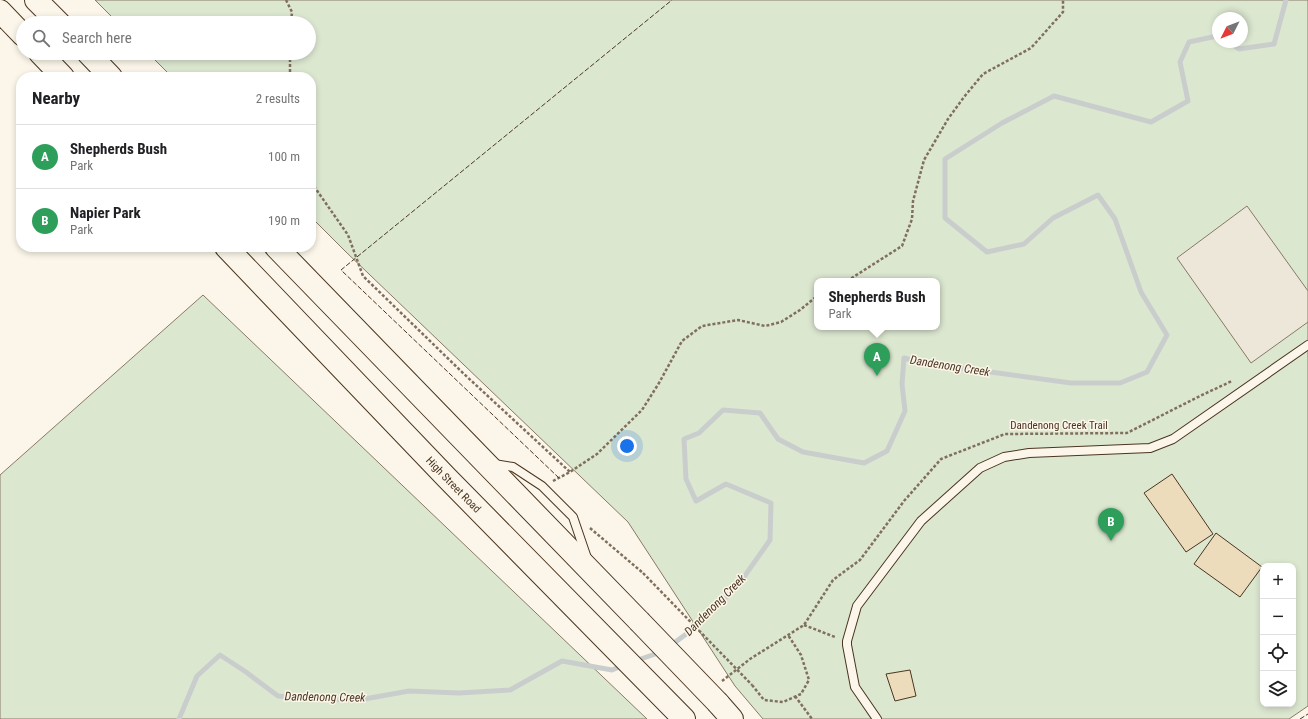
<!DOCTYPE html>
<html lang="en">
<head>
<meta charset="utf-8">
<style>
  body { margin:0; font-family:"Roboto Condensed",sans-serif; background:#f2f2f2; color:#202124 }
  .controls { position:absolute; right:12px; bottom:12px; display:grid; overflow:hidden; border-radius:8px; box-shadow:0 2px 6px #0003 }
  .controls button { width:36px; height:36px; display:grid; place-items:center; padding:0; border:0; border-bottom:1px solid #e0e0e0; background:#fff; color:#202124; font:20px sans-serif }
  .compass { position:absolute; left:1212px; top:12px; width:36px; height:36px; border-radius:50%; background:#fff; box-shadow:0 2px 6px #0003; rotate:228deg }
  .you { position:absolute; left:627px; top:446px; width:14px; height:14px; margin:-10px; border:3px solid #fff; border-radius:50%; background:#1a73e8; box-shadow:0 0 0 6px #1a73e833 }
  .badge { display:grid; place-items:center; width:26px; height:26px; border-radius:50%; background:#c62828; color:#fff; font-size:13px; font-weight:700 }
  .pin { position:absolute; translate:-50% -33px; filter:drop-shadow(0 1px 2px #0008) }
  .pin::after { content:''; position:absolute; top:21px; width:14px; height:12px; background:inherit; clip-path:polygon(0 0,100% 0,50% 100%) }
  .popup { position:absolute; left:814px; top:278px; width:126px; height:52px; box-sizing:border-box; display:grid; place-content:center; border-radius:8px; background:#fff; filter:drop-shadow(0 1px 3px #0005); font-size:13px; white-space:nowrap; color:#757577 }
  .popup b { font-size:15px; color:#202124 }
  .popup::after { content:''; position:absolute; left:50%; top:100%; margin-left:-8px; border:8px solid transparent; border-top-color:#fff }
  .list { margin:0; padding:0; list-style:none }
  h2 { display:flex; justify-content:space-between; align-items:center; height:52px; margin:0; padding:0 16px; font-size:17px }
  h2 small { font-size:13px; font-weight:400; color:#757577 }
  .list li { display:grid; grid-template-columns:26px 1fr auto; gap:12px; align-items:center; box-sizing:border-box; height:64px; padding:0 16px; border-top:1px solid #e0e0e0 }
  .list b { display:block; font-size:15px; white-space:nowrap }
  .list p { margin:0; font-size:13px; white-space:nowrap; color:#757577 }
  .list em { font-size:13px; font-style:normal; color:#757577 }
  .icon { flex:none; width:22px; height:22px; fill:none; stroke:currentColor; stroke-width:2; stroke-linecap:round; stroke-linejoin:round }
  .map { position:relative; flex:none; width:1308px; height:719px; overflow:hidden }
  .search { position:absolute; background:#fff; box-shadow:0 2px 6px #0003; left:16px; top:16px; width:300px; height:44px; display:flex; align-items:center; gap:10px; box-sizing:border-box; padding:0 14px; border-radius:22px; color:#757577; font-size:15px }
  .panel { position:absolute; background:#fff; box-shadow:0 2px 6px #0003; left:16px; top:72px; width:300px; height:180px; border-radius:16px }
  .map>svg:first-child { display:block }
  .green { fill:#dce7d0; stroke:#887966; fill-rule:evenodd }
  .parking { fill:#ede7d9; stroke:#887966 }
  .lines { fill:none; stroke-linecap:round; stroke-linejoin:round }
  .stream { stroke:#c9cecd; stroke-width:5 }
  .building { fill:#ecdcbc; stroke:#4a3520 }
  .service-casing { stroke:#4a3520; stroke-width:10 }
  .primary-casing { stroke:#4a3520; stroke-width:24 }
  .path { stroke:#7f6f5c; stroke-width:2.5; stroke-dasharray:3 2; stroke-linecap:butt }
  .service { stroke:#fbf6e9; stroke-width:8 }
  .primary { stroke:#fbf6e9; stroke-width:22 }
  .primary-bridge-casing { stroke:#4a3520; stroke-width:24; stroke-linecap:butt }
  .path-bridge { stroke:#7f6f5c; stroke-width:2.5; stroke-dasharray:3 2; stroke-linecap:butt }
  .primary-bridge { stroke:#fbf6e9; stroke-width:22 }
  .fence { stroke:#4a3520; stroke-width:1; stroke-dasharray:5 2; stroke-linecap:butt }
  .labels { text-anchor:middle; dominant-baseline:central; stroke-width:3; stroke-linejoin:round; paint-order:stroke }
  .street-label { font-size:11px; fill:#4a3520; stroke:#fbf6e9 }
  .water-label { font-size:12px; font-style:italic; fill:#4a3520; stroke:#fbf6e9 }
</style>
</head>
<body>
<div class="map">
<svg width="1308" height="719" viewBox="0 0 1308 719">
  <rect width="100%" height="100%" fill="#fbf6e9"/>
  <g class="green">
    <path d="M95 0H1308V706L1289 719H763L735 686 628 522 346 252 311 217V77H172L148 53H309V23H118ZM1218 18H1242V42H1218ZM817 281H937V327H817ZM1263 566H1293V704H1263Z"/>
    <path d="M203 295 647 719H0V475Z"/>
  </g>
  <path class="parking" d="M1247 206 1308 291V322L1251 363 1177 258Z"/>
  <g class="lines">
    <g class="stream">
      <path d="M1228 42 1239 49 1274 44 1286 0"/>
      <path d="M670 646 697 626 739 584 770 540 771 503 726 484 696 501 686 479 684 439 699 433 723 410 760 413 778 439 803 452 864 463 887 451 905 411 902 384 904 358 924 363 1071 383H1120L1147 372 1167 335 1141 292 1115 219 1098 195 1053 218 1024 244 987 252 945 218V159L1002 123 1054 96 1151 122 1188 101 1180 62 1189 42 1217 36H1218"/>
      <path d="M635 661 661 652"/>
      <path d="M179 719 197 676 220 655 246 672 278 696 308 699 359 700 409 691 459 693 510 690 562 661 612 670 624 665"/>
    </g>
  </g>
  <g class="building">
    <path d="M1172 474 1213 534 1186 552 1144 493Z"/>
    <path d="M1216 533 1262 567 1240 597 1194 564Z"/>
    <path d="M910 670 916 696 895 701 886 674Z"/>
  </g>
  <g class="lines">
    <g class="service-casing">
      <g id="service">
        <path d="M494 464 513 467 542 486 573 517 587 558"/>
        <path d="M877 719 855 687 847 645V641L857 606 921 521 980 468 1004 457 1029 453 1150 448 1173 439 1308 345"/>
      </g>
    </g>
    <g class="primary-casing">
      <g id="primary">
        <path d="M36 0 59 23"/>
        <path d="M0 11 23 35"/>
        <path d="M40 53 63 77"/>
        <path d="M88 53 111 77"/>
        <path id="s1" d="M226 247 447 478 684 719"/>
        <path d="M276 247 639 621"/>
        <path d="M718 703 732 719"/>
      </g>
    </g>
    <g class="path">
      <path d="M286 0 292 12 291 23"/>
      <path d="M290 77V53"/>
      <path d="M311 182 348 235 363 276 464 374 570 472"/>
      <path d="M847 281 902 246 912 219 913 201 924 160 948 119 964 97 983 74 1031 48 1063 12V0"/>
      <path d="M553 481 570 472 597 454 642 410 659 383 682 341 702 326 738 320 765 326 781 322 800 310 817 296"/>
      <path d="M590 528 643 573"/>
      <path d="M804 625 835 637"/>
      <path d="M722 681 750 659 804 625 833 580 860 560 904 501 941 459 1005 434 1127 433 1202 395 1232 381"/>
      <path d="M752 685 764 700 783 702 801 694 809 680 801 655 788 635"/>
      <path d="M795 696 812 719"/>
    </g>
    <use href="#service" class="service"/>
    <use href="#primary" class="primary"/>
    <g class="primary-bridge-casing">
      <path id="primary-bridge" d="M639 621 718 703"/>
    </g>
    <path class="path-bridge" d="M643 573 752 685"/>
    <use href="#primary-bridge" class="primary-bridge"/>
    <g class="fence">
      <path d="M559 478 341 270 672 0"/>
      <path d="M1300 719 1308 714"/>
    </g>
  </g>
  <g class="labels">
    <g class="street-label">
      <text x="1059" y="425">Dandenong Creek Trail</text>
      <text stroke="none"><textPath href="#s1" startOffset="329">High Street Road</textPath></text>
    </g>
    <g class="water-label">
      <text transform="translate(950 366) rotate(9)">Dandenong Creek</text>
      <text transform="translate(715 605) rotate(-45)">Dandenong Creek</text>
      <text transform="translate(325 697) rotate(1)">Dandenong Creek</text>
    </g>
  </g>
</svg>
<div class="controls">
<button>+</button>
<button>−</button>
<button><svg class="icon" aria-label="locate" viewBox="0 0 24 24"><circle cx="12" cy="12" r="6"/><path d="M12 2v4M12 18v4M2 12h4M18 12h4"/></svg></button>
<button><svg class="icon" aria-label="layers" viewBox="0 0 24 24"><path d="M12 4l9 5-9 5-9-5zM3 14l9 5 9-5"/></svg></button>
</div>
<svg class="compass" viewBox="-18 -18 36 36"><path d="M0-13l5 13h-10z" fill="#e53935"/><path d="M0 13l5-13h-10z" fill="#757577"/></svg>
<div class="you"></div>
<div class="pin badge" style="left:877px;top:376px;background:#2e9e5b">A</div>
<div class="popup"><b>Shepherds Bush</b>Park</div>
<div class="pin badge" style="left:1111px;top:541px;background:#2e9e5b">B</div>
<div class="search"><svg class="icon" aria-label="search" viewBox="0 0 24 24"><circle cx="10" cy="10" r="6"/><path d="M15 15l6 6"/></svg>Search here</div>
<section class="panel">
<h2>Nearby<small>2 results</small></h2>
<ul class="list">
<li><span class="badge" style="background:#2e9e5b">A</span><div><b>Shepherds Bush</b><p>Park</p></div><em>100 m</em></li>
<li><span class="badge" style="background:#2e9e5b">B</span><div><b>Napier Park</b><p>Park</p></div><em>190 m</em></li>
</ul>
</section>
</div>
</body>
</html>
